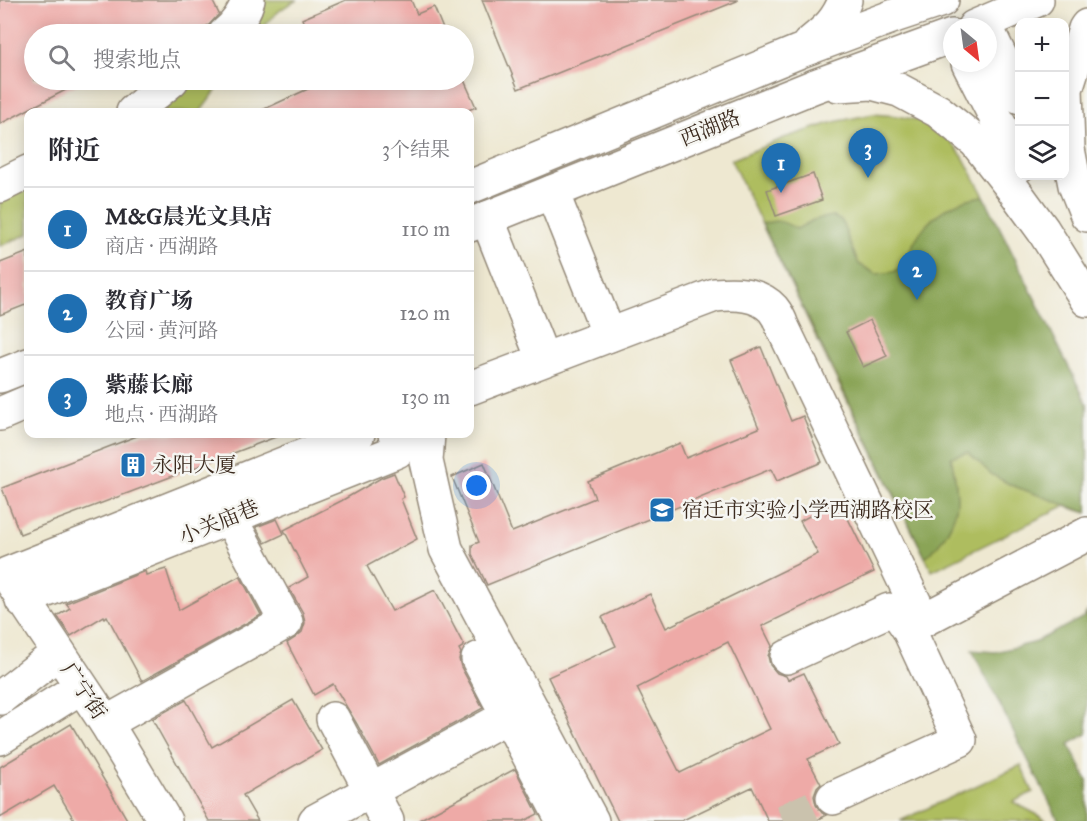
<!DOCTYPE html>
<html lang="zh">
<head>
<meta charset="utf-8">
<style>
  body { margin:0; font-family:"IM FELL Great Primer","Noto Serif SC",serif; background:#f7f7f7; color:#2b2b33 }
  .controls { position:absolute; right:18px; top:18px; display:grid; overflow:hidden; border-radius:12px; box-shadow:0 3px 15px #0003 }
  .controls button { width:54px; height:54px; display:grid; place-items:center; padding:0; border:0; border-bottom:2px solid #e1e1e2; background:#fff; color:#2b2b33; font:30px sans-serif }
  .compass { position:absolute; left:943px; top:18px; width:54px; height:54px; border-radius:50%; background:#fff; box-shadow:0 3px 15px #0003; rotate:151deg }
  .you { position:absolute; left:477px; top:486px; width:21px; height:21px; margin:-15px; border:4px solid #fff; border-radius:50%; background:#1a73e8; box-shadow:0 0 0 9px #1a73e833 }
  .badge { display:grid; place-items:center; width:39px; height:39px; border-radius:50%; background:#1f6fb2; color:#fff; font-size:20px; font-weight:700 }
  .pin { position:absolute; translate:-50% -50px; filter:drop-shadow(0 2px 3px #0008) }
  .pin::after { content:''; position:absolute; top:32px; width:21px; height:18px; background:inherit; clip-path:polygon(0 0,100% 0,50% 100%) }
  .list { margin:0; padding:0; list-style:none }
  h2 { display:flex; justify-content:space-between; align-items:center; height:78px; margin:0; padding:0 24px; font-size:26px }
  h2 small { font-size:20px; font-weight:400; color:#7c7c81 }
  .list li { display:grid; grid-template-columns:39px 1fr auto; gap:18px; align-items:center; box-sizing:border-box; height:84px; padding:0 24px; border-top:2px solid #e1e1e2 }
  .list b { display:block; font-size:22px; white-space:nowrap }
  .list p { margin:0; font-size:20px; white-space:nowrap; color:#7c7c81 }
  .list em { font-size:20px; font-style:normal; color:#7c7c81 }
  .icon { flex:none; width:33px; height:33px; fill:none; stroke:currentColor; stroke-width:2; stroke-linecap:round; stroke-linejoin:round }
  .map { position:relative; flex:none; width:1087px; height:821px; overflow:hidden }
  .search { position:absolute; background:#fff; box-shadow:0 3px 15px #0003; left:24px; top:24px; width:450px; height:66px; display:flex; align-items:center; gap:15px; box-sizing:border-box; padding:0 21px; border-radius:33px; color:#7c7c81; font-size:22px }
  .panel { position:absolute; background:#fff; box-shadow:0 3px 15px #0003; left:24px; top:108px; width:450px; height:330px; border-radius:12px }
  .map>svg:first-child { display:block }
  .green { fill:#aebd5f; stroke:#74743e; stroke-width:1.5 }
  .forest { fill:#8aa456; stroke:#62673a; stroke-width:1.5 }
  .building { fill:#eeaaa7; fill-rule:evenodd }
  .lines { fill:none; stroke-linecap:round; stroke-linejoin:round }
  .minor-tunnel { stroke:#cac2ad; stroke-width:33; stroke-dasharray:33 16; stroke-linecap:butt }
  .minor-casing { stroke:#948978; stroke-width:36 }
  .major-casing { stroke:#948978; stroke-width:36 }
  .minor { stroke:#fff; stroke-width:33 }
  .major { stroke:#fff; stroke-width:33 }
  .labels { text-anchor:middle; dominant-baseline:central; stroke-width:5; stroke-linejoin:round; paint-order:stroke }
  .street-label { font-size:21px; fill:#3b2a1e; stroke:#f6f6f2 }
  .poi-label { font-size:21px; fill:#3b2a1e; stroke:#f6f6f2; text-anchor:start }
</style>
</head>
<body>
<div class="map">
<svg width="1087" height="821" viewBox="0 0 1087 821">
  <rect width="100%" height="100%" fill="#f6f6f2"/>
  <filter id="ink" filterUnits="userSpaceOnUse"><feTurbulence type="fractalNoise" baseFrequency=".0167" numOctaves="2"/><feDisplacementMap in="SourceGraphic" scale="12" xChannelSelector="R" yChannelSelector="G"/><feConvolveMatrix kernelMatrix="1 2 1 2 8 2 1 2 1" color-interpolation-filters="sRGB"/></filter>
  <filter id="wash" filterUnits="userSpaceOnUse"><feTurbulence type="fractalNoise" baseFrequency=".008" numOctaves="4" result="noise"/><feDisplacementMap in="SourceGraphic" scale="24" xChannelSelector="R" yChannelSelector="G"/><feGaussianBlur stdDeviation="1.35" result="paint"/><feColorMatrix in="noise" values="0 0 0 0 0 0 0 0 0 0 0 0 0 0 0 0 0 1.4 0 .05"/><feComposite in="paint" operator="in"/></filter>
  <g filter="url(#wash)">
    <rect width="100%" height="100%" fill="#eee8d1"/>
    <g class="green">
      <path d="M258 0H298C280 7 269 20 258 34H235Z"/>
      <path d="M183 80H224L200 112H144Z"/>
      <path d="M873 114 898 116 922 121 939 130 952 143 963 157 984 196 1087 404V513L1064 506 932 571 839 385 731 160 784 138 834 122Z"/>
      <path d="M28 183V234L0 246V197Z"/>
      <path d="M1021 765 1033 792 1013 802 1036 814 1047 821H900Z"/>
    </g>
    <g class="forest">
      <path d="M984 196 1087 404V513L1011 485 991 474 968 452 951 457C954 471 957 486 957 500 957 520 941 546 925 557L762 224C778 219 782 221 797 229L813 220 832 216 842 221 849 241 859 264 876 274 894 272 905 265C916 227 943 201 984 196Z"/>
      <path d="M1087 612V734L1069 744 1087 780V821H1059L972 650 995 652 1033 643 1084 617Z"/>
    </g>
    <g id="blocks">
      <g class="building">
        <path d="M0 0H212L219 14 209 25 190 34H34V80H85L0 124Z"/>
        <path d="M346 0H411L417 14 434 7 445 34H308L302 19Z"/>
        <path d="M482 0H737V1L518 89Z"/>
        <path d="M307 80H464L476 107 463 112H258L310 88Z"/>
        <path d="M813 174 822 200 776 216 767 190Z"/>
        <path d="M28 252V304L0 315V263Z"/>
        <path d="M870 320 887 356 863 367 846 332Z"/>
        <path d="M761 347 791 421 803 416 822 462 777 481 771 469 487 585 472 554V545L479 542 452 477 484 463 512 532 595 498 588 481 680 443 686 458 759 428 731 360Z"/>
        <path d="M142 434H281V435L20 534 2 488Z"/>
        <path d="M394 473 404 497 401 499 417 539 367 566 392 611 435 590 464 646 459 649 461 653 459 659 461 667 483 708 379 765 357 724 333 684 314 695 287 643 295 638 302 632 305 623 303 613 289 588 308 577 284 530 341 501 381 478Z"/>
        <path d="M839 500 874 572 762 626 772 646 768 656 770 665 777 673 786 676 788 680 804 673 839 744 808 759 821 784 817 788 814 796 816 805 822 813 827 815 815 821H768L752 787 681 821H618L548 677 616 646 602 617 650 594 666 628 818 554 800 521ZM728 642 770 729 680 773 637 688Z"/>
        <path d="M277 519 284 534 265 543 256 527Z"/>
        <path d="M166 569 179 610 240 576 261 615 142 681 107 616 105 618 104 616 71 636 57 616 70 608 66 603 145 571 146 575Z"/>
        <path d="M186 700 212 747 293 700 322 750 243 795 258 821H209L152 719Z"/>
        <path d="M71 724 128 821H75L54 786 0 818V767Z"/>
        <path d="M515 769 538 814 524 821H417Z"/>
      </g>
    </g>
  </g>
  <g filter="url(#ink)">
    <use href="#blocks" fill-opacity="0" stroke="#948978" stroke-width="1.5"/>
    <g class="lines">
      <path class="minor-tunnel" d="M783 821 833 798"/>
      <g class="minor-casing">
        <g id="minor">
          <path d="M225 34C236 25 244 14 248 0"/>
          <path d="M133 112 172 80"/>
          <path d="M0 186 28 172"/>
          <path d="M552 192 609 335"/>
          <path d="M487 218 543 359"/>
          <path d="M470 388 715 295C735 293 758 293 773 309 777 314 780 320 782 326L923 620"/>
          <path d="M428 434 426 461 446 549 592 821"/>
          <path d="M7 574 358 434"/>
          <path d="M12 582 106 723 165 821"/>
          <path d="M22 600 390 454 397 451 400 445 395 434"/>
          <path d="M908 628 1087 534"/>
          <path d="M787 657 889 610 899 615 908 628 960 740 833 798"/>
          <path d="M478 659 563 821"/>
          <path d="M0 698 58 653"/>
          <path d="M333 719 387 821"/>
          <path d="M106 723 286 622 230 518"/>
          <path d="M0 738 81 687"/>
          <path d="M315 821 508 716"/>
        </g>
      </g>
      <g class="major-casing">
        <g id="major">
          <path d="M1087 26 1085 29 1066 89 1068 149 1075 185 1087 215"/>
          <path d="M974 27 1037 0"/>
          <path d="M988 31 1020 97"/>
          <path d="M809 44C826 30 837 22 845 0"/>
          <path d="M968 63 1020 165"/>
          <path d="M838 85 872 83 899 90 938 111 976 142 1013 189 1043 230 1087 300"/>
          <path d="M470 187 798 52 897 15 942 0"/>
          <path d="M470 225 815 86 952 36"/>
          <path d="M0 376 28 365"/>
          <path d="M0 414 28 402"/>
        </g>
      </g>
      <use href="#minor" class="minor"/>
      <use href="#major" class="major"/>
    </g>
  </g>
  <defs>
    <g id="building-square" transform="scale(1.35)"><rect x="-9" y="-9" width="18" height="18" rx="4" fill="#1f6fb2" stroke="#f6f6f2"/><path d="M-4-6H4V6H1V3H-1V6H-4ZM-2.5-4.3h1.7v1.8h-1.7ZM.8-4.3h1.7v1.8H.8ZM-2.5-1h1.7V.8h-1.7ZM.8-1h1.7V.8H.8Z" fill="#fff"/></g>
    <g id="school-square" transform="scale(1.35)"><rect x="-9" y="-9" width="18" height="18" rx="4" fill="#1f6fb2" stroke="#f6f6f2"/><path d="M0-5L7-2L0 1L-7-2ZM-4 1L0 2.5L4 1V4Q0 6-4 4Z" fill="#fff"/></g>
  </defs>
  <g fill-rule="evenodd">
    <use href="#building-square" x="133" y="465"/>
    <use href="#school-square" x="662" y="510"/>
  </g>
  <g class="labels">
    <g class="street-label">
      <text transform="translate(710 128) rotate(-22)">西湖路</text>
      <text transform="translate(219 522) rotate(-22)">小关庙巷</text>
      <text transform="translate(84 691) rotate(56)">广宁街</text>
    </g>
    <g class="poi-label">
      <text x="152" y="465">永阳大厦</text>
      <text x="682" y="510">宿迁市实验小学西湖路校区</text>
    </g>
  </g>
</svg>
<div class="controls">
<button>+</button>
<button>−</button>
<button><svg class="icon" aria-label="layers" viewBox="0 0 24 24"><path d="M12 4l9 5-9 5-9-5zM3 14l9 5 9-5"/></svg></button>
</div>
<svg class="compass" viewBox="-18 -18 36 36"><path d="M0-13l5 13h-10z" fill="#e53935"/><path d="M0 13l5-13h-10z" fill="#7c7c81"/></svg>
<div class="you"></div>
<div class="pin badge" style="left:781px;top:193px">1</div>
<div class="pin badge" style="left:917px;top:300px">2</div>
<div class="pin badge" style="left:868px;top:178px">3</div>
<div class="search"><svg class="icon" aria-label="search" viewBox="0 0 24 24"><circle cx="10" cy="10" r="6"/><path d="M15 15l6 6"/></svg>搜索地点</div>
<section class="panel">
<h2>附近<small>3个结果</small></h2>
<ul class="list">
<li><span class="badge">1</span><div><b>M&amp;G晨光文具店</b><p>商店 · 西湖路</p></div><em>110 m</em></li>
<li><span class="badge">2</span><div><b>教育广场</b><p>公园 · 黄河路</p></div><em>120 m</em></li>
<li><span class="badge">3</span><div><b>紫藤长廊</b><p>地点 · 西湖路</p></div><em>130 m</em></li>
</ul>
</section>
</div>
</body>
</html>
